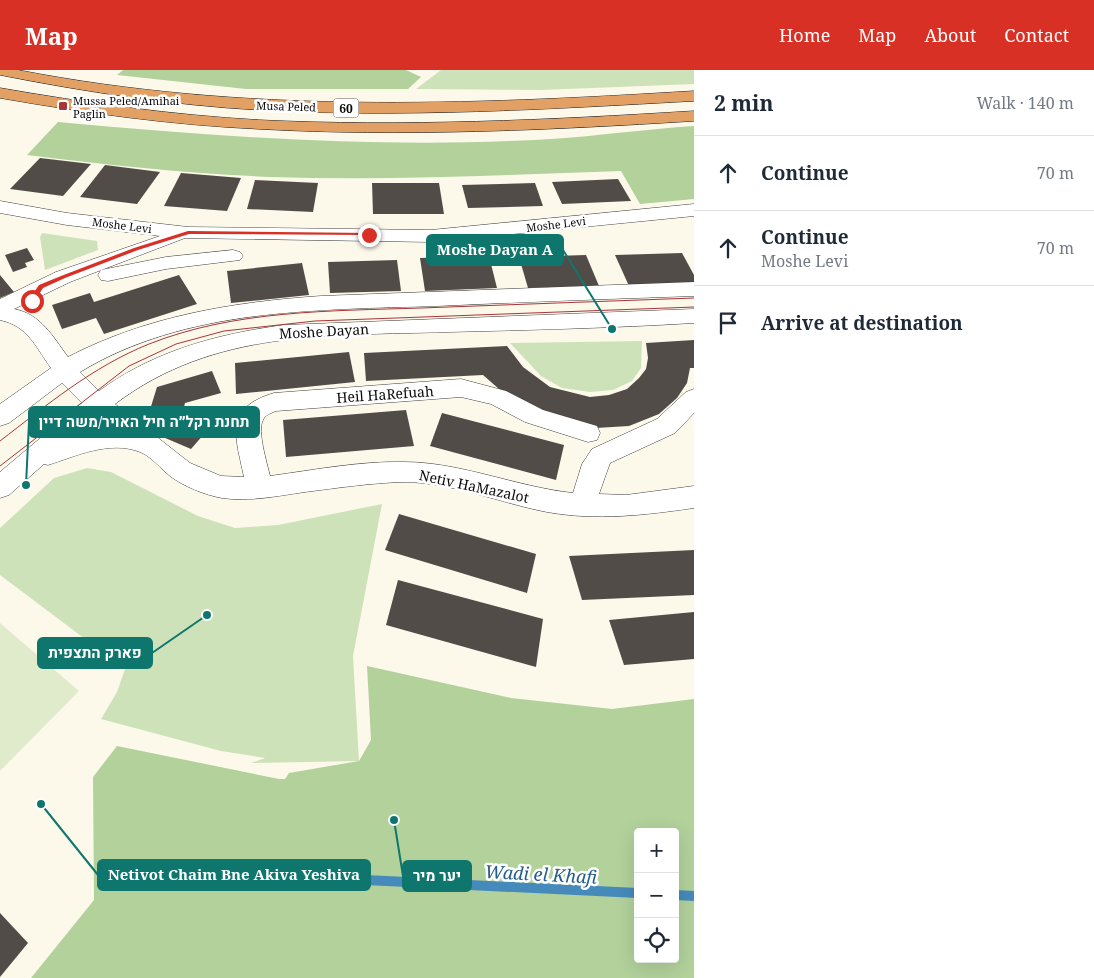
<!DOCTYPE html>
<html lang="en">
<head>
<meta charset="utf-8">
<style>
  body { margin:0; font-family:"Noto Serif",Heebo,serif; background:#f2f2f3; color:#1f2937 }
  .controls { position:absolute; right:15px; bottom:15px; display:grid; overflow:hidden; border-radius:5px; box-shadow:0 5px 20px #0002 }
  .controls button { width:45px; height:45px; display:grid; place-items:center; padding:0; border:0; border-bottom:1px solid #e0e1e3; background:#fff; color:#1f2937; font:25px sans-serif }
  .stop { position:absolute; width:15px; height:15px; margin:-11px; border:4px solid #d93025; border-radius:50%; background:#fff }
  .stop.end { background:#d93025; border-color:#fff; box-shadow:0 1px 5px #0008 }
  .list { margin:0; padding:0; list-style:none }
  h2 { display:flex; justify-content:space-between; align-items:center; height:65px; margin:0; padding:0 20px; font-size:21px }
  h2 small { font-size:16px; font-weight:400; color:#747a83 }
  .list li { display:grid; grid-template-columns:32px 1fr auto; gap:15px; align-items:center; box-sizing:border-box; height:75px; padding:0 20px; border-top:1px solid #e0e1e3 }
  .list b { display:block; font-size:19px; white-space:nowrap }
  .list p { margin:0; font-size:16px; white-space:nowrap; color:#747a83 }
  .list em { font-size:16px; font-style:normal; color:#747a83 }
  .icon { flex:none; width:28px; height:28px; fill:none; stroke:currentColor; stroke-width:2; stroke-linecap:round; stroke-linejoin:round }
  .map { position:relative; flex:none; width:694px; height:908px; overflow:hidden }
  header { display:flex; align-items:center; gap:30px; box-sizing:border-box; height:70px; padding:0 25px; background:#d93025; color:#fff }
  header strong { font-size:24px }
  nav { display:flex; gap:28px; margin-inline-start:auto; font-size:18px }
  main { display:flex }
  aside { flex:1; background:#fff }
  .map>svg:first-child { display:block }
  .green { fill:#cee2b9 }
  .forest { fill:#b2d19b; fill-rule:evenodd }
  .pitch { fill:#dfebca }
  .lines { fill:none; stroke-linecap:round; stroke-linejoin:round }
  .stream { fill:#468abb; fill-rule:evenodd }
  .building { fill:#524c49 }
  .minor-casing { stroke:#3e3e3e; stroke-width:1 }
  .highway-casing { stroke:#1c1c1c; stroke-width:1 }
  .minor { fill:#fff; fill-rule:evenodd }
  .highway { fill:#e2a064; fill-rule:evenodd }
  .tram { stroke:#a93538; stroke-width:1 }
  .route { fill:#d93025 }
  .poi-dot { fill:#a93538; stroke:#fff; stroke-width:2 }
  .labels { text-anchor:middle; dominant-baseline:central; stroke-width:5; stroke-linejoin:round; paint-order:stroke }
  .far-poi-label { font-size:11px; fill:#0b0b0b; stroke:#fff; text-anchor:start }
  .far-street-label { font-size:11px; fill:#0b0b0b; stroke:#fff }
  .shield { fill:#fff; stroke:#545454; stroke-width:1 }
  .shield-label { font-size:12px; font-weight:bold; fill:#0b0b0b }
  .street-label { font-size:14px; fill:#0b0b0b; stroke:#fff }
  .near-water-label { font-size:18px; font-style:italic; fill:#255d8c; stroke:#fff }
  .leader { fill:none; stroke:#0f766e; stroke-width:2 }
  .callout-dot { fill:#0f766e; stroke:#fff; stroke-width:2 }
  .callout { fill:#0f766e; stroke:#0f766e; stroke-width:2 }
  .callout-label { font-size:15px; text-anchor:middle; font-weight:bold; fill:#fff }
</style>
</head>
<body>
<header>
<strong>Map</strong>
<nav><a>Home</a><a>Map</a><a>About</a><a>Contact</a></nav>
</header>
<main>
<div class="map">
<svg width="694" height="908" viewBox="0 0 694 908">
  <rect width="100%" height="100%" fill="#fcf9eb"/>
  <g class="green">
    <path d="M441 0H694V14L541 20 416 19Z"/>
    <path d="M42 163 97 171 98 180 45 200 40 167Z"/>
    <path d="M642 271 641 298 632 311 613 320 590 322 562 318 541 306 510 273Z"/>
    <path d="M87 398 111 402 198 446 235 458 278 455 382 434 353 586 359 691 251 693 265 688 221 681 101 649 117 622 125 599 0 505V458L54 408Z"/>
  </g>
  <g class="forest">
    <path d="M123 0H406L421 7 408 19H246L117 5Z"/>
    <path d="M58 52C222 67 386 79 551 69 598 66 646 59 694 56V129L640 134 621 101C505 105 388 111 272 107 190 104 108 95 27 85Z"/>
    <path d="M367 596 511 628 612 639 694 629V908H31L94 830 93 707 117 676 279 709H285L289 703 359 691 371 670ZM638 762H675V889H638Z"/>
  </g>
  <path class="pitch" d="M0 553 79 621 0 701Z"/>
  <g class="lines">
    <g class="stream">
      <path d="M324 803 638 818V828L324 813 320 812 319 808 320 804Z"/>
      <path d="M675 820 694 821V831L675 830Z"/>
    </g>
  </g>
  <g class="building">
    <path d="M40 88 91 94 63 126 10 119Z"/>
    <path d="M105 95 160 102 137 134 80 127Z"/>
    <path d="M181 103 241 108 227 141 164 136Z"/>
    <path d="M618 109 631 131 562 134 552 112Z"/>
    <path d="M255 110 318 113 313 142 247 139Z"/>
    <path d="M372 113H439L444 144H373Z"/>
    <path d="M535 113 543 136 468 138 462 115Z"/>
    <path d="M27 178 34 190 25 193 27 197 13 202 5 185Z"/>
    <path d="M682 183 694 205V214L629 216 615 185Z"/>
    <path d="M586 185 599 216 528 218 519 187Z"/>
    <path d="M489 186 497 218 425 221 420 188Z"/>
    <path d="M397 190 401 221 330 223 328 192Z"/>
    <path d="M302 193 309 225 231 233 227 201Z"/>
    <path d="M0 205 14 222 0 228Z"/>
    <path d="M179 205 197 234 104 264 96 248 62 259 52 235 90 223 94 232Z"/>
    <path d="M694 270V298H690L687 313 677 328 659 344 629 356 596 358 562 353 507 326 483 305 366 311 364 283 507 276 523 297 550 317 590 327 609 325 627 319 639 308 646 299 648 288 646 273Z"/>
    <path d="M349 282 355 312 236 324 235 293Z"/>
    <path d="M212 301 221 323 185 333 182 344 211 356 191 379 144 359 157 317Z"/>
    <path d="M406 340 414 376 286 387 283 350Z"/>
    <path d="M442 343 564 375 556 410 430 376Z"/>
    <path d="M399 444 536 484 527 523 385 480Z"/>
    <path d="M694 480V525L582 530 569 486Z"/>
    <path d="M398 510 543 549 536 597 386 555Z"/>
    <path d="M694 542V589L624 595 609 550Z"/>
    <path d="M0 843 28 873 0 907Z"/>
  </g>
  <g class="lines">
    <g class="minor-casing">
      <g id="minor">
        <path d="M0 131 67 143 188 157 431 160 694 134V146L431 172 185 168 70 212 14 239C41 244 53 267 68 287 147 246 233 232 321 226L694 212V226C608 229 522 232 437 236 316 240 186 238 80 302L99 321C154 281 217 264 284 255L694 239V253C612 258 530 260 448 262 329 266 214 259 115 334L190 393 221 406 244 407C235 365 224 338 274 323L461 309 506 321 543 340 597 356 600 363 597 370 588 372 525 352 491 334 461 327 276 341C271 343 265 345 263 350 257 361 267 393 270 406 314 400 360 391 404 392 460 392 517 417 573 423L582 394 592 379 657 349 686 322 694 319V343L675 363 610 393 599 424 626 425 694 416V438C645 445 597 451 547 442 500 433 451 412 403 412 370 413 337 418 305 422 277 426 249 432 222 428 205 425 183 416 170 406 161 399 151 386 140 382 110 370 76 386 48 395L44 394 9 425 0 428V402L82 333 62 313 9 353 0 356V334L51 298C35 276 28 256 0 250V229L56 202 160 166 67 155 0 143ZM98 347 113 360 77 365Z"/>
        <path d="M233 180 240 182 243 186 240 190 166 199 108 211 101 210 98 205 101 200 166 187Z"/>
      </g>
    </g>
    <g class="highway-casing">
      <g id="highway">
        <path d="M0 0H18C245 44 465 35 694 21V31C549 39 404 48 259 40 172 35 86 22 0 5Z"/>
        <path d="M0 18C86 33 172 45 259 50 404 57 549 50 694 41V51C549 60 404 67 259 59 172 55 86 43 0 28Z"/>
      </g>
    </g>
    <use href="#minor" class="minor"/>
    <use href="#highway" class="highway"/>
    <g class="tram">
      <path d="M0 371C47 335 92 297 149 274 235 240 330 241 421 238 512 235 603 231 694 228"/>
      <path d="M0 396 129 296 176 274 224 261 315 251 694 237"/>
    </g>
  </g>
  <path class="route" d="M188 161 369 163 372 165 189 164 138 180 65 208 43 218 34 232 28 231 39 215 61 206 134 178Z"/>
  <rect class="poi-dot" x="58" y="31" width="10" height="10" rx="2.5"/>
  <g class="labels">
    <g class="far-poi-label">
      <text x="73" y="30">Mussa Peled/Amihai<tspan x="73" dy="13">Paglin</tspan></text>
    </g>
    <g class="far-street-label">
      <text transform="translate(286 36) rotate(2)">Musa Peled</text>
      <text transform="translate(556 154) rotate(-7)">Moshe Levi</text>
      <text transform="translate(122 155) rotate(7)">Moshe Levi</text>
    </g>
    <rect class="shield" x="333.5" y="28.5" width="25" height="19" rx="4"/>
    <g class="shield-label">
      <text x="346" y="38">60</text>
    </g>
    <g class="street-label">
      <text transform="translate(324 261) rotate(-3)">Moshe Dayan</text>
      <text transform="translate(385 324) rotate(-4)">Heil HaRefuah</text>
      <text transform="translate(474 416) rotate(12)">Netiv HaMazalot</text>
    </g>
    <g class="near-water-label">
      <text transform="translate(541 804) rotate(3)">Wadi el Khafi</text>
    </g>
  </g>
  <path class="leader" d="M612 259L563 180M26 415L29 352M207 545L152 583M41 734L98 805M394 750L403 806"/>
  <g class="callout-dot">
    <circle cx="612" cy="259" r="5"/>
    <circle cx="26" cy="415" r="5"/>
    <circle cx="207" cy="545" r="5"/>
    <circle cx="41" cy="734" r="5"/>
    <circle cx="394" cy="750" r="5"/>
  </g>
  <g class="callout">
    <rect x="427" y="165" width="136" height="30" rx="5"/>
    <rect x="29" y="337" width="230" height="30" rx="5"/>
    <rect x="38" y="568" width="114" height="30" rx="5"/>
    <rect x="98" y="790" width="272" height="30" rx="5"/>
    <rect x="403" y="791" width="68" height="30" rx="5"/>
  </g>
  <g class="callout-label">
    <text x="495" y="185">Moshe Dayan A</text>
    <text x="144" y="357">תחנת רקל״ה חיל האויר/משה דיין</text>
    <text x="95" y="588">פארק התצפית</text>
    <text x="234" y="810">Netivot Chaim Bne Akiva Yeshiva</text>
    <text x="437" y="811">יער מיר</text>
  </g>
</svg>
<div class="controls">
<button>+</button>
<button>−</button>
<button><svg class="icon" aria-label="locate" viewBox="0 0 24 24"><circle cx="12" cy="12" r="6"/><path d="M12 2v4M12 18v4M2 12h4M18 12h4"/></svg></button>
</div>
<div class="stop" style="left:32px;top:231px"></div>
<div class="stop end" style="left:369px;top:165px"></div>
</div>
<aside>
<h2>2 min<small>Walk · 140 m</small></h2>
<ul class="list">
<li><svg class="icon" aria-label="ahead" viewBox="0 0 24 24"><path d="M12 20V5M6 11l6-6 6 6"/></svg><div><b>Continue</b></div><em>70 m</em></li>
<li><svg class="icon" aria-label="ahead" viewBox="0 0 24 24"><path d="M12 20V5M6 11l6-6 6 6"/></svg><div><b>Continue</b><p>Moshe Levi</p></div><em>70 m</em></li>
<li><svg class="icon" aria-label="arrive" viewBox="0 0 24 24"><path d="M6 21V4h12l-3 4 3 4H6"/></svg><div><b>Arrive at destination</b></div></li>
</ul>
</aside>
</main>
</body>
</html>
